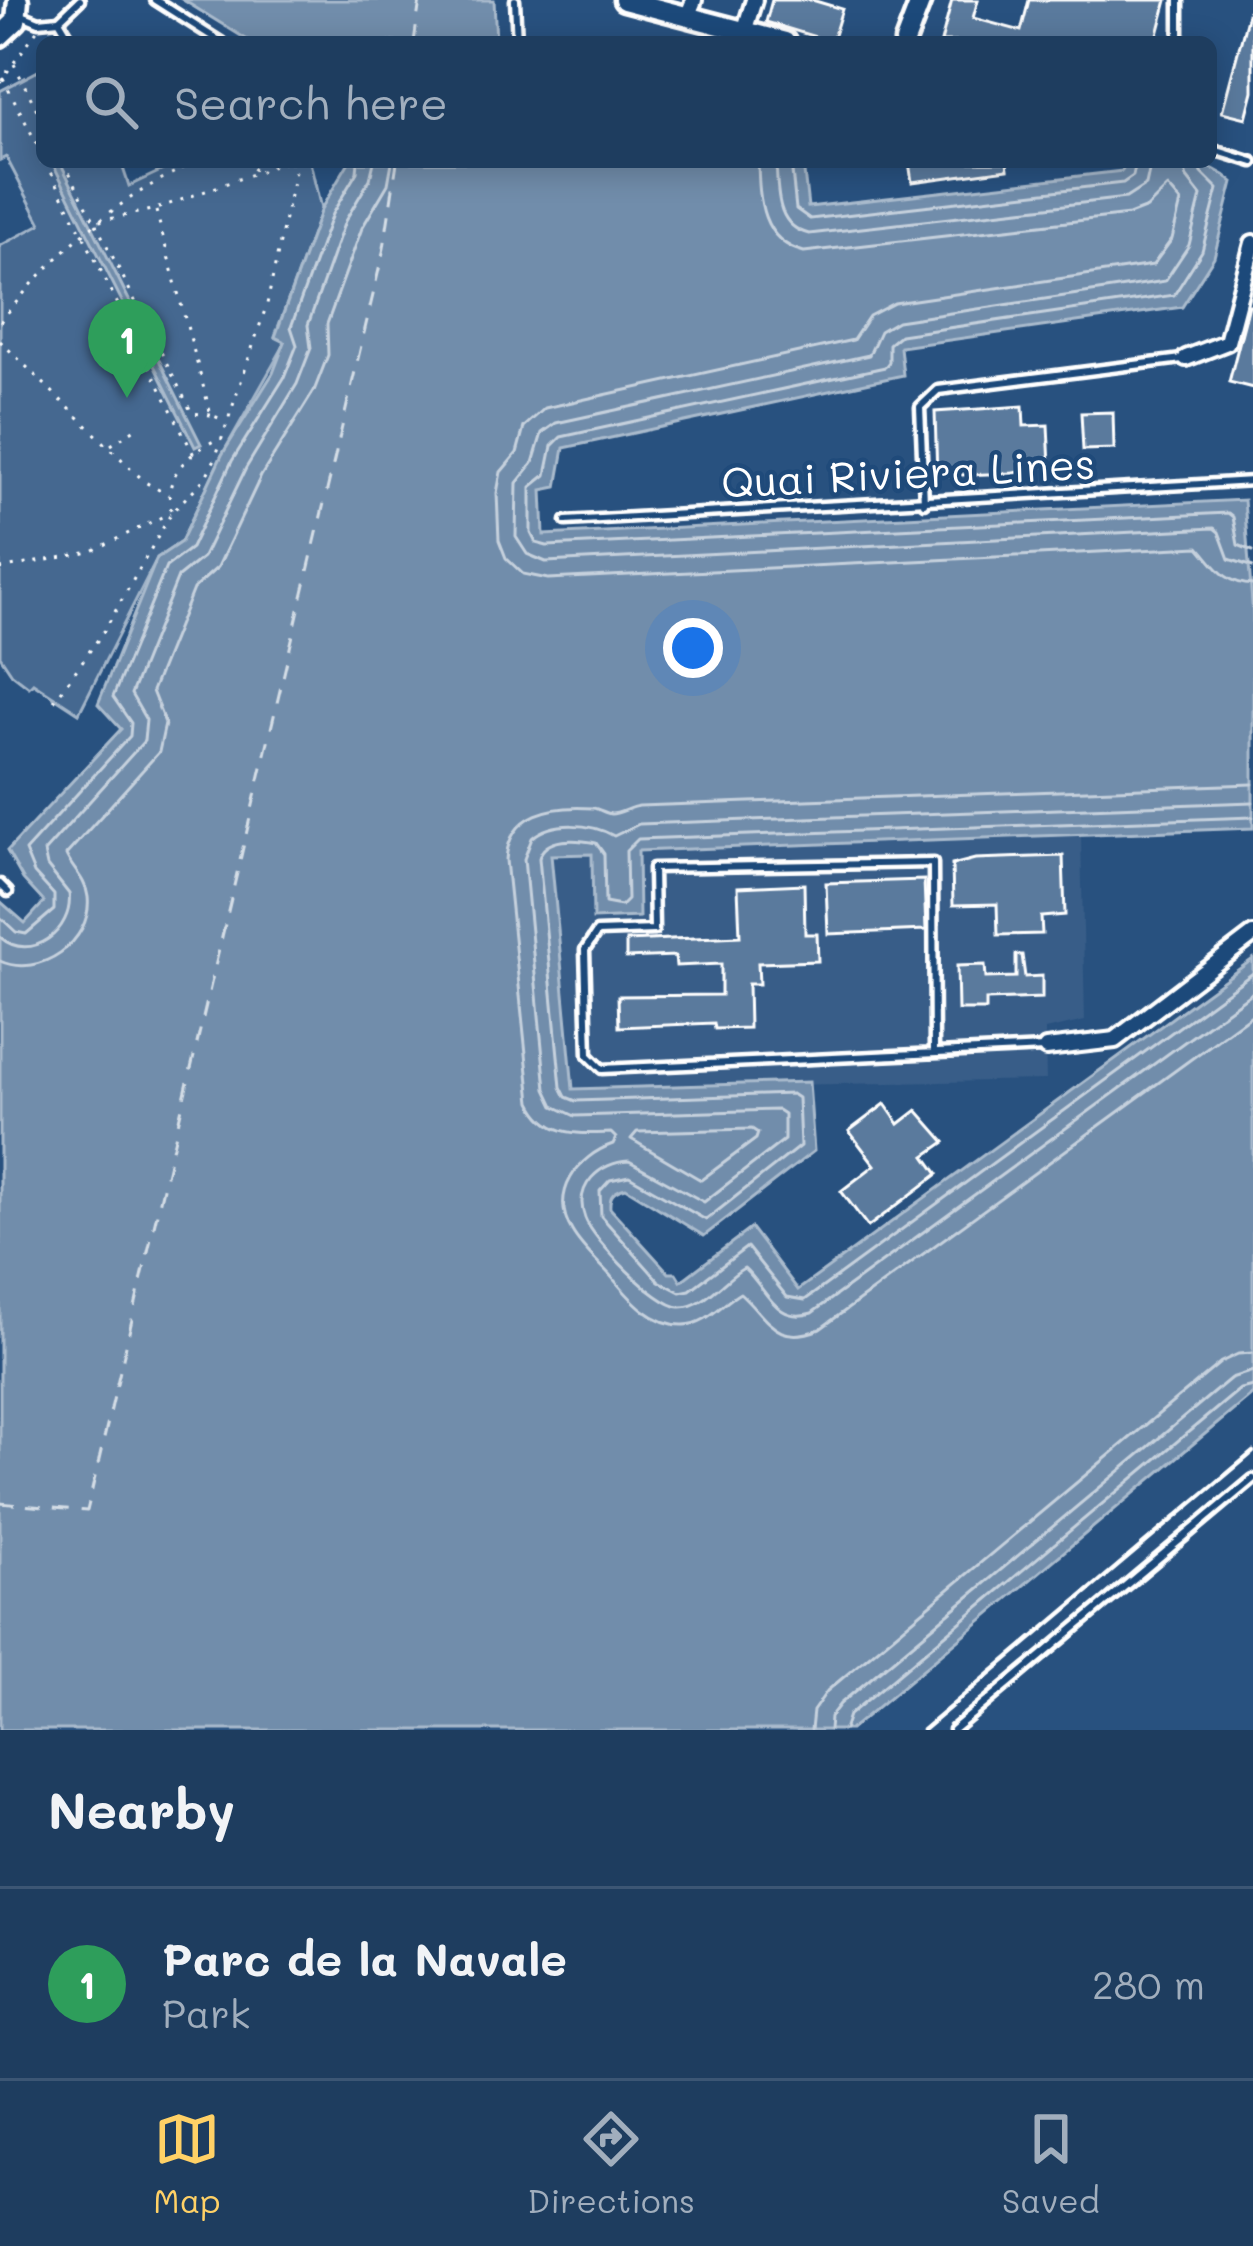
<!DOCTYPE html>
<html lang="en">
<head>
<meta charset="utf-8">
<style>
  body { margin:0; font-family:Mali,sans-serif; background:#264465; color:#f1f3f6 }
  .you { position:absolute; left:693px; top:648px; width:42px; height:42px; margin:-30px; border:9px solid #fff; border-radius:50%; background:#1a73e8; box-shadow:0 0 0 18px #1a73e833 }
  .badge { display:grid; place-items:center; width:78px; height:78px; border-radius:50%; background:#ffd166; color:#fff; font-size:39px; font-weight:700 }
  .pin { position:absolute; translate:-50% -99px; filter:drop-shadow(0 3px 6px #0008) }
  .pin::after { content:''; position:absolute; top:63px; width:42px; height:36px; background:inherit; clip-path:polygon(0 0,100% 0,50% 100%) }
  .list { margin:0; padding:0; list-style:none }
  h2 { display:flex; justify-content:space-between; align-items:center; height:156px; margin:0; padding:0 48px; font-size:51px }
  h2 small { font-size:39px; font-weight:400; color:#a1aebd }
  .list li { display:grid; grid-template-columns:78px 1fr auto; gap:36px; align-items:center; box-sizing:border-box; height:192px; padding:0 48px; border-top:3px solid #3c5674 }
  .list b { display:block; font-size:45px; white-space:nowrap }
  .list p { margin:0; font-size:39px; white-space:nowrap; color:#a1aebd }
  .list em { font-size:39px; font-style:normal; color:#a1aebd }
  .icon { flex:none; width:66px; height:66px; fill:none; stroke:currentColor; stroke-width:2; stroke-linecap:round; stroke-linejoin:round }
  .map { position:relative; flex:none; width:1253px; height:1730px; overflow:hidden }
  .search { position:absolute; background:#1e3d5f; box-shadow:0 6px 30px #0003; left:36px; right:36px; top:36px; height:132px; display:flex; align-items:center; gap:30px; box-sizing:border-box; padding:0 42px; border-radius:18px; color:#a1aebd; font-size:45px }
  .sheet { height:348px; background:#1e3d5f }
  nav { display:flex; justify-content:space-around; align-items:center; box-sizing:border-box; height:168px; border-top:3px solid #3c5674; background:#1e3d5f; font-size:33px; color:#a1aebd }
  nav a { display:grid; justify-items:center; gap:6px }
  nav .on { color:#ffd166 }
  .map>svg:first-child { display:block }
  .built { fill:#375d88 }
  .green { fill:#446890; stroke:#a2b4c8; stroke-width:3 }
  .water { fill:#718dab; stroke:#aabbcd; stroke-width:3 }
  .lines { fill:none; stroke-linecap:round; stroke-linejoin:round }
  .shore { stroke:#c6d1dd; stroke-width:3 }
  .ferry { stroke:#d4dde6; stroke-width:3; stroke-dasharray:15 12; stroke-linecap:butt }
  .building { fill:#5a7a9d; stroke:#fff; stroke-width:3 }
  .service-casing { stroke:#fff; stroke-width:15 }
  .minor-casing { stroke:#fff; stroke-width:22 }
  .secondary-casing { stroke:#fff; stroke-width:27 }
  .path { stroke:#fff; stroke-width:3; stroke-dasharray:3 9; stroke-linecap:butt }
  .service { stroke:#1f4a7a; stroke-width:6 }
  .minor { stroke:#1f4a7a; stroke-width:14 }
  .secondary { stroke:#1f4a7a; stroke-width:18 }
  .rail { stroke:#fff; stroke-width:4.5 }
  .labels { text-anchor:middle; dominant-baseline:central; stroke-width:9; stroke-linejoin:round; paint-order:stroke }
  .street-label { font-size:42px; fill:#fff; stroke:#1f4a7a }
</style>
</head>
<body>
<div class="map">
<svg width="1253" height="1730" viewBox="0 0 1253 1730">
  <rect width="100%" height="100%" fill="#28517f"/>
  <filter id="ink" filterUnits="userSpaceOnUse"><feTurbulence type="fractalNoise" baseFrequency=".00833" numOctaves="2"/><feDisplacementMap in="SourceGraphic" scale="24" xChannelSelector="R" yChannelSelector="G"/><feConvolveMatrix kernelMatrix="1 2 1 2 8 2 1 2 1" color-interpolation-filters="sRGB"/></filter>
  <g filter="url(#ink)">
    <path class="built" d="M1081 835 1085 1021 1045 1030 1046 1080 573 1089 551 854 592 853 594 919 639 917 637 851Z"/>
    <path class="green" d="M42 69V162H121L129 186 180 162H310L321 209 275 336 286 342 222 455 181 542 157 558 79 713 33 683 29 687 12 674 0 656V246L41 224 6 157 0 160V91Z"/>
    <g class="water">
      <path d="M183 0H494L496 42H251Z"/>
      <path d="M52 162H60L201 444 195 447Z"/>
      <path d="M349 162 803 163 808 207 1122 171 1125 162C1163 162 1203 154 1233 182L1214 257 1182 307 900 347 903 375 564 448 557 487 542 490 544 535 1244 500 1253 616V828L638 851 639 917 593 919 592 854 551 855 573 1089 809 1082 814 1151 704 1236 626 1188C614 1191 609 1195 610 1208L669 1273H676L681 1281 751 1228 798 1290 1253 959V1394L850 1730H0V901L25 923 44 902 23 879 7 851 121 729 98 704 157 558 181 542 222 455 273 373 285 342 275 337 321 209Z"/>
    </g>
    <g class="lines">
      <g class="shore">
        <path d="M758 162C759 200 761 241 804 252L1129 215 1147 208 1168 187 1181 202 1172 239 1153 265 894 303 869 316 853 340 545 408 524 427 517 453 501 472 497 493 499 540 506 558 523 574 548 579 1199 547C1216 566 1223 583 1253 585"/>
        <path d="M776 162C778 191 775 226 809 234L1126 198 1146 185 1151 162"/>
        <path d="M791 162 796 209 810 219 1123 183 1133 176 1136 162"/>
        <path d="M1183 162 1187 178 1201 196 1189 245 1165 281 897 321 880 331 869 355 556 423 542 433 533 463 517 483 516 537 527 554 546 562 1214 528 1219 532 1229 559 1253 567"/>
        <path d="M1199 162 1202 173 1218 189 1202 251 1174 295 900 335 889 344V362L885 367 561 437 552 446 546 475 531 487V533L536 543 547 546 1228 513 1233 517 1238 545 1253 551"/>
        <path d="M1253 784 639 806C630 807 619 814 611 814 605 813 599 809 593 808 553 805 509 812 506 860L531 1102C548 1137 577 1134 611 1133L616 1138 613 1144C578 1156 549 1193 572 1231 581 1247 597 1261 609 1274 628 1296 651 1326 684 1325 708 1324 721 1304 740 1293 768 1318 775 1347 820 1329L1253 1014"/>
        <path d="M1253 802 639 824 614 836C591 823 553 820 532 838L524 859 546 1089 554 1106 575 1116 778 1110 784 1114V1140L704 1202 629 1161C600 1162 573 1186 585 1218 593 1240 657 1306 680 1307 704 1308 725 1278 744 1268 766 1287 775 1325 812 1313L1253 992"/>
        <path d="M1253 817 638 839 626 851 627 900 621 906 605 903 604 854 596 843C577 839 545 836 539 858L561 1087 566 1097 576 1101 792 1094 798 1098 800 1146 706 1220 629 1176 610 1180 600 1191 601 1216 659 1281 680 1292 690 1290 747 1247 787 1297 805 1300 1253 973"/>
        <path d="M0 917 16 932 26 934 54 910V895L34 873 25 851 130 736 131 723 113 697 166 567 191 548 232 461 284 378 297 345 291 327 332 214 357 172 358 162"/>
        <path d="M0 937C31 964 74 930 69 894L47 866 44 852 144 741 146 720 131 694 178 577 203 557 246 468 297 384 311 348 308 325 345 221 370 179 374 162"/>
        <path d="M0 961C39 979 93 942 88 897 86 879 72 869 66 855L159 752 165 724 152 691 193 589 218 567 261 476 314 391 328 355 327 324 362 228 388 184 392 162"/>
        <path d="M752 1129 758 1133 756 1139 701 1180 631 1139 637 1132Z"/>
        <path d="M811 1730 813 1711 827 1691 1221 1362 1238 1354 1253 1353"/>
        <path d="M829 1730 830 1717 840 1704 1231 1378 1253 1371"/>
        <path d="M844 1730 849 1715 1240 1389 1253 1386"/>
      </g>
      <g class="ferry">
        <path d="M414 42 420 0"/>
        <path d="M0 1503 87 1511 384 248 397 162"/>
      </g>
    </g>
    <g class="building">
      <path d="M772 0H812L842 9 832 42 766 22Z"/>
      <path d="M952 0H978L973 18 1021 31 1029 0H1167L1156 42H941Z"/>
      <path d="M1249 10H1253V91L1246 118 1222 112Z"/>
      <path d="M909 162H1007L1008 169 912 182Z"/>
      <path d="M1249 305H1253V388L1229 382Z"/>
      <path d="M1023 406 1024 426 1048 425 1050 466 1027 467V471L1013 473 937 476 935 412Z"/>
      <path d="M1113 412 1114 449 1083 450 1081 413Z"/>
      <path d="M1063 856 1065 915 1041 917 1042 934 998 935 997 904 953 905 952 865 975 859Z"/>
      <path d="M924 880 926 930 828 934 826 883Z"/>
      <path d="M804 884 805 934H817L818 961 758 963 759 984H748L749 1028 715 1029 714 1023 619 1027 618 996 721 995V964L676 966 675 956 626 958V941L740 936 738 887Z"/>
      <path d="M1016 955H1022L1025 977 1042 976V998L986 1000V1010H958L957 966 985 965 986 978 1016 977Z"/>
      <path d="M885 1104 899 1124 917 1110 945 1142 925 1156 938 1174 868 1227 841 1191 875 1165 849 1131Z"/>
    </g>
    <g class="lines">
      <g class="service-casing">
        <g id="service">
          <path d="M155 0 221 42"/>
          <path d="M515 0 517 42"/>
          <path d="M1179 0V42"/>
          <path d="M22 15 39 22 59 20 72 42"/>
          <path d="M59 20 80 0"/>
          <path d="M1211 149 1253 162"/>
          <path d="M924 503 920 407 938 390 1182 359"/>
          <path d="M566 521 1253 481"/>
          <path d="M0 884 8 892"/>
          <path d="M934 1053 933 863 653 868 654 930 597 932 585 950 588 1055 602 1069 1044 1048"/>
          <path d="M953 1730 1253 1479"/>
        </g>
      </g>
      <g class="minor-casing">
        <g id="minor">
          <path d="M687 17 694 0"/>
          <path d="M744 32 754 0"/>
          <path d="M1186 358 1227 342 1253 243"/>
          <path d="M1046 1048 1115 1040 1253 935"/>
        </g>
      </g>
      <g class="secondary-casing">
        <g id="secondary">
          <path d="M624 0 785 42"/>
          <path d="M0 36 16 21 18 0"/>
          <path d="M905 42 921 0"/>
        </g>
      </g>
      <g class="path">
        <path d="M14 64 42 120"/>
        <path d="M3 78 42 154"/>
        <path d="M0 82 38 29"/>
        <path d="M46 162 194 455"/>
        <path d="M64 162 95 222 156 209 285 162"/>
        <path d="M242 162 257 171"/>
        <path d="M156 211 211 415 224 420"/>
        <path d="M96 224 192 413 211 415"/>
        <path d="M0 322C56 252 114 199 196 162"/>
        <path d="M0 341 145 482 168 495"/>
        <path d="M111 445 138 427"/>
        <path d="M171 510C163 476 187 454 216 440"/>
        <path d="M0 569 90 552 170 513"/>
        <path d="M54 701 104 631 172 512 205 478 215 459 267 304 297 162"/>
      </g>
      <use href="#service" class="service"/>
      <use href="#minor" class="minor"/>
      <use href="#secondary" class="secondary"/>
      <path class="rail" d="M923 1730 1253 1452"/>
    </g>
  </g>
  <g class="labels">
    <g class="street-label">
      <text transform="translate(908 472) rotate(-3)">Quai Riviera Lines</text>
    </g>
  </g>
</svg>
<div class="you"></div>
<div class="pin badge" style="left:127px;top:398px;background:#2e9e5b">1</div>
<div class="search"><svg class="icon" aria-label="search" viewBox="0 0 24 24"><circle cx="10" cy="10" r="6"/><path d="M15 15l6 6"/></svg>Search here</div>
</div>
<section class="sheet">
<h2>Nearby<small></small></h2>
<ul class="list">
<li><span class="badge" style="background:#2e9e5b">1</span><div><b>Parc de la Navale</b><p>Park</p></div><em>280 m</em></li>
</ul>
</section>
<nav>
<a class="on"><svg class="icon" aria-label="map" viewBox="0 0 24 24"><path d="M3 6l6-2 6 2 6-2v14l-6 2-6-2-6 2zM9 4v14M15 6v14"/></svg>Map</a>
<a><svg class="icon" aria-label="directions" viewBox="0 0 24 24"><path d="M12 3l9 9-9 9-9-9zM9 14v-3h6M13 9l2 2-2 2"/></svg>Directions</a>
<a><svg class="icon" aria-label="saved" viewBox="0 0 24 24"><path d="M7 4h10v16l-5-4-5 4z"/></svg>Saved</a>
</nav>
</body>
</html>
